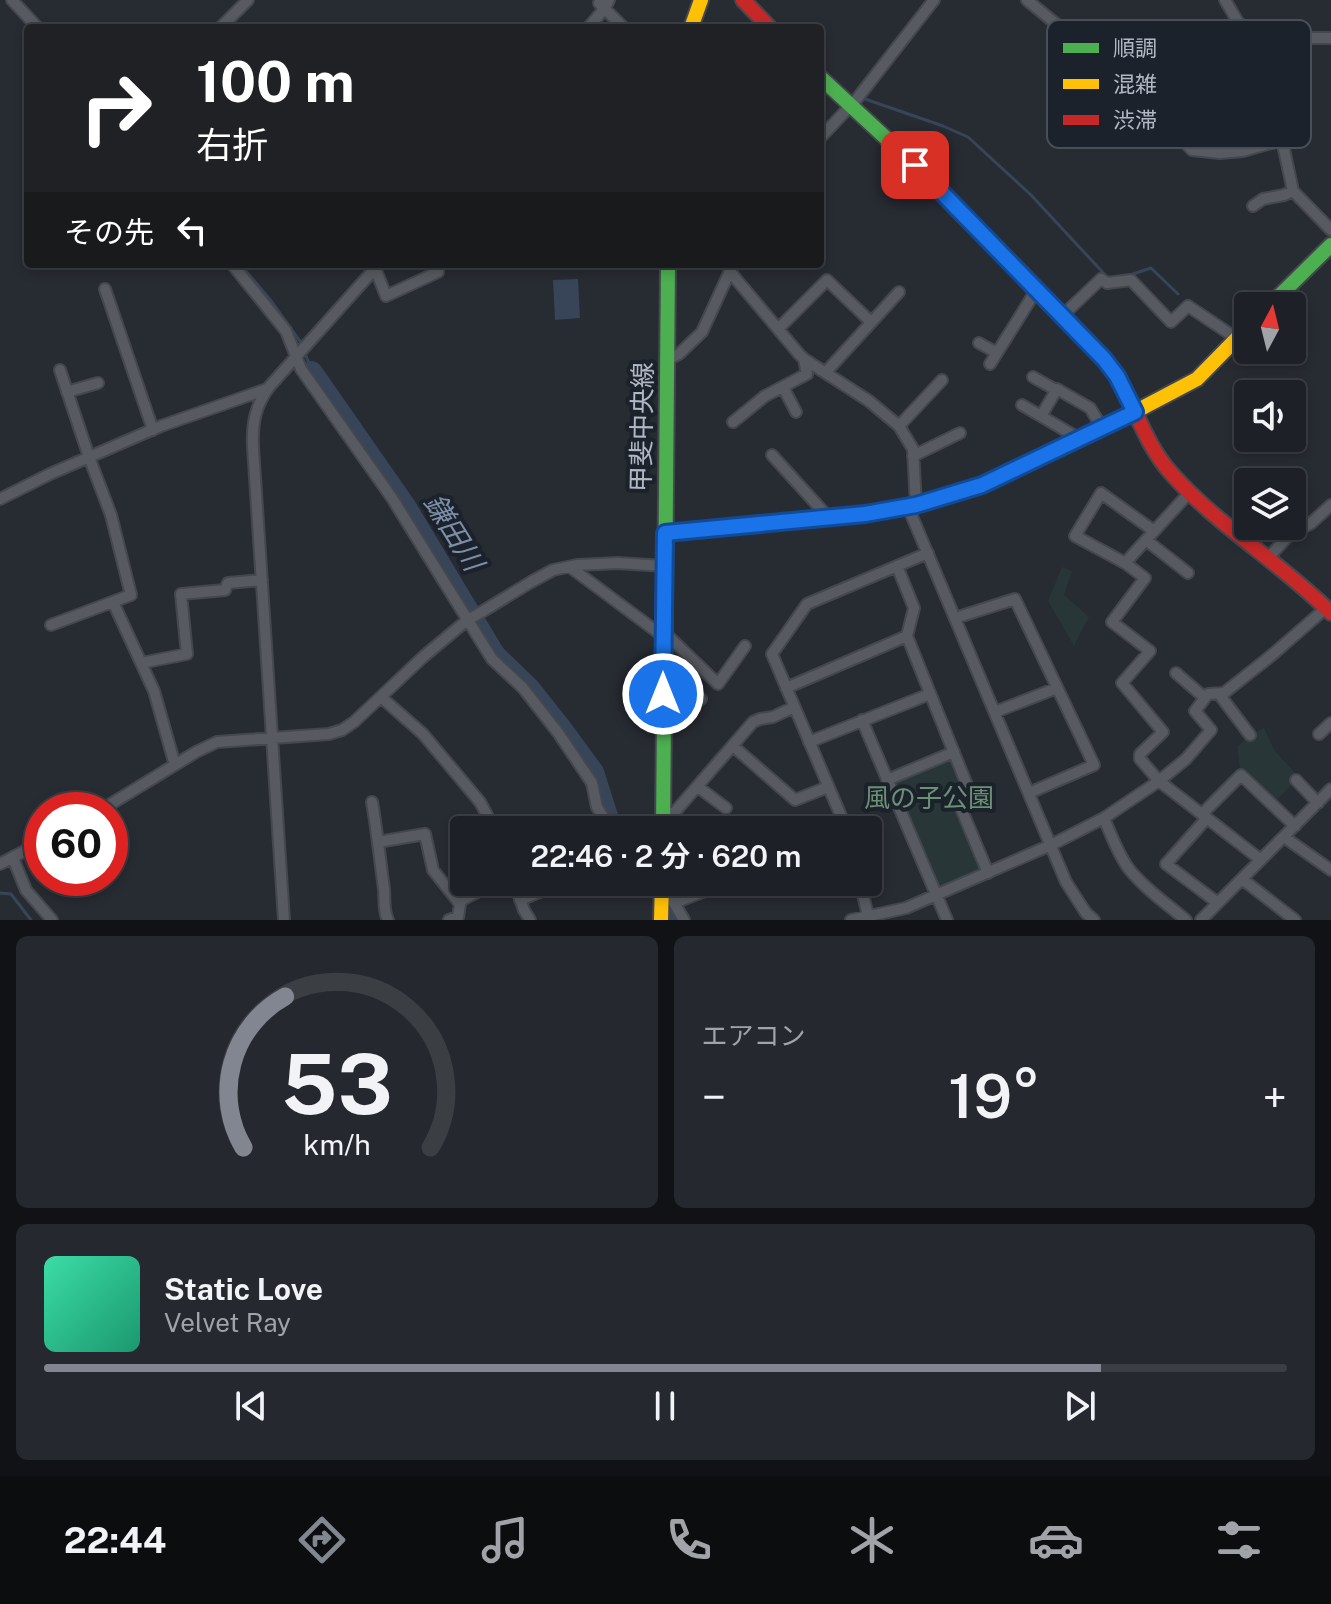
<!DOCTYPE html>
<html lang="ja">
<meta charset="utf-8">
<style>
:root{--surface:#1d2026;--page:#25282e;--text:#f1f3f6;--muted:#a0a3a7;--line:#3b3e43;--accent:#818690}
body{margin:0;font-family:"Public Sans","Noto Sans JP",sans-serif;background:var(--page);color:var(--text);height:100vh;display:flex;flex-direction:column;font-size:30px;white-space:nowrap}
*{box-sizing:border-box;margin:0}
p{font-size:26px;color:var(--muted)}
.icon{flex:none;width:44px;height:44px;fill:none;stroke:currentColor;stroke-width:2;stroke-linecap:round;stroke-linejoin:round}
.map{position:relative;height:920px;overflow:hidden}
.panel{display:flex;flex-direction:column;gap:16px;padding:16px;background:#101215;flex:1}
.panel>*{flex:none}
.top-card{position:absolute;left:24px;top:24px;width:800px;height:244px;border-radius:8px;box-shadow:0 4px 12px #0003,0 0 0 2px var(--line);background:#202124;color:#fff;overflow:hidden}
.needle{width:52px;rotate:7deg}
.buttons{position:absolute;left:1234px;top:292px;display:grid;gap:16px}
.buttons a{display:grid;place-items:center;width:72px;height:72px;border-radius:8px;background:var(--surface);box-shadow:0 4px 12px #0003,0 0 0 2px var(--line);font-size:40px}
.speed{position:absolute;left:24px;top:792px;display:flex;gap:16px;font-size:40px;font-weight:700;text-align:center}
.speed>*{display:grid;place-content:center;width:104px;height:104px;border-radius:50%;background:var(--surface);box-shadow:0 4px 12px #0003,0 0 0 2px var(--line);line-height:1}
.speed .limit{border:12px solid #d22;background:#fff;color:#111}
.pin{position:absolute;display:grid;place-items:center;width:68px;height:68px;color:#fff;margin:-34px;border-radius:16px;box-shadow:0 4px 12px #0006}
.me{position:absolute;width:88px;margin:-44px;rotate:0deg;stroke-linejoin:round;filter:drop-shadow(0 0 6px #0008)}
.turn{display:flex;align-items:center;gap:28px;height:168px;padding:0 40px;font-size:36px}
.turn .icon{width:104px;height:104px;stroke-width:2.5}
.turn b{display:block;font-size:56px;line-height:68px}
.then{display:flex;align-items:center;height:76px;padding:0 40px;background:#0003;gap:16px;font-size:30px}
.big{font-size:60px;font-weight:600;line-height:1.1}
.panel .card{flex:1;display:flex;flex-direction:column;justify-content:center;gap:12px;min-width:0;padding:0 28px;border-radius:12px;background:var(--page)}
.panel .dial{align-items:center;gap:0}
.dial svg{height:208px;overflow:visible;fill:none;stroke:var(--line);stroke-width:7;stroke-linecap:round;text-anchor:middle}
.dial text{fill:var(--text);stroke:none}
.song{display:flex;align-items:center;gap:24px}
.cover{width:96px;height:96px;border-radius:12px;background:linear-gradient(135deg,hsl(160 70% 55%),hsl(160 70% 35%))}
.played{height:8px;border-radius:4px;background:linear-gradient(90deg,var(--accent) 85%,var(--line) 85%)}
.keys{display:flex;justify-content:space-around;direction:ltr}
.heat{display:flex;justify-content:space-between;align-items:center;font-size:44px;direction:ltr}
.panel .tiles{flex:1;display:grid;gap:16px;grid-template-columns:1fr 1fr}
.card:last-child{grid-column:span 2}
.trip{position:absolute;left:450px;top:816px;width:432px;height:80px;border-radius:8px;background:var(--surface);box-shadow:0 4px 12px #0003,0 0 0 2px var(--line);font-weight:600;line-height:80px;text-align:center}
.dock{display:flex;height:128px;justify-content:space-around;align-items:center;background:#0c0d0f;color:var(--muted)}
.dock .icon{width:56px;height:56px}
.dock .active{color:var(--accent)}
.dock b{font-size:36px;color:var(--text)}
.map>svg:first-child{display:block}
.green{fill:#283638}
.water{fill:#384559}
.lines{fill:none;stroke-linecap:round;stroke-linejoin:round}
.stream{stroke:#384559;stroke-width:3}
.river{stroke:#384559;stroke-width:20}
.street-casing{stroke:#44474d;stroke-width:14}
.fast-casing{stroke:#44474d;stroke-width:18}
.slow-casing{stroke:#44474d;stroke-width:18}
.jam-casing{stroke:#44474d;stroke-width:18}
.street{stroke:#575a60;stroke-width:10}
.fast{stroke:#4caf50;stroke-width:14}
.slow{stroke:#ffc107;stroke-width:14}
.jam{stroke:#c62828;stroke-width:14}
.route-casing{stroke:#114b97;stroke-width:20}
.route{stroke:#1a73e8;stroke-width:14}
.labels{text-anchor:middle;stroke-width:8;stroke-linejoin:round;paint-order:stroke}
.street-label{font-size:26px;fill:#b1b7c3;stroke:#1c222b}
.park-label{font-size:26px;fill:#6b9175;stroke:#1c222b}
.water-label{font-size:28px;font-style:italic;fill:#7c8ea8;stroke:#1c222b}
.key{fill:#1c222b;stroke:#494f59;stroke-width:2}
.key-label{font-size:22px;fill:#b1b7c3}
</style>
<div class="map">
<svg width="1331" height="920" viewBox="0 0 1331 920">
<rect width="100%" height="100%" fill="#272b32"/>
<path class="green" d="M1062,567L1072,571L1064,595L1089,617L1074,646L1048,601Z
M1264,728L1274,750L1299,777L1274,803L1241,775L1237,747L1250,735Z
M950,754L966,792L957,800L986,872L937,893L891,784Z"/>
<path class="water" d="M578,279L580,318L555,320L553,280Z"/>
<g class="lines">
<path class="stream" d="M865,99L943,126L968,137L1031,195L1109,279
M240,264L272,302L300,341L312,371
M1130,275L1151,268L1178,294
M0,893L11,894L31,920"/>
<path class="river" d="M312,371L406,506L495,654L530,688L561,727L594,772L609,819L617,830
M668,905L677,920"/>
<defs>
<path id="street" d="M12,0L38,28
M1027,0L1129,84L1192,150L1220,153L1243,151L1282,140
M1225,0L1238,22L1268,48L1274,117L1282,140L1293,191L1331,230
M599,3L624,28
M220,28L248,0
M588,28L605,8L609,0
M1268,48L1296,38H1331
M820,138L856,100L934,0
M1253,206L1263,199L1284,195L1293,191
M232,264L286,331L301,369L392,498L492,659L523,688L559,734L592,783L597,807L611,830
M729,264L730,271L736,279L799,354L804,359L869,401L899,426L913,449L916,505L911,514L1066,882L1086,913L1094,920
M375,268L386,296L438,272L434,264
M105,289L153,430
M1062,316L1101,279L1107,283L1131,280L1171,322L1188,306L1236,338
M779,328L827,280L871,322
M979,343L997,353
M667,360L679,354L702,332L730,271
M990,364L1037,289
M826,372L899,292
M1033,377L1056,390
M783,387L796,412
M67,392L98,383
M1022,405L1080,439
M1041,416L1057,389L1090,408L1103,429
M733,422L765,396L807,374L804,359
M899,426L942,380
M772,455L829,518
M913,456L960,433
M0,499L50,474L161,426L267,389
M1154,531L1101,493L1075,536L1125,563L1145,578L1112,622L1150,651L1122,683L1163,732L1140,754V759L1159,781L1261,860
M1146,540L1188,573
M1268,558L1291,533L1310,524L1331,505
M1125,563L1189,493
M897,566L914,608L907,636L971,795L958,801L988,873
M570,567L664,637
M113,602L154,691L175,765
M955,618L1015,599L1094,765L1029,793
M51,625L131,595L111,515L89,457L60,370
M665,633L718,684L745,646
M141,663L187,654L181,594L225,590L228,583L262,580
M1176,673L1205,698
M786,688L907,636
M1224,693L1222,698L1250,735
M381,697L423,734L480,802L495,830
M995,712L1057,688
M862,720L947,920
M663,723L701,699
M1319,734L1331,723
M809,742L930,694
M733,746L795,800L828,787
M887,780L954,752
M1296,780L1318,803
M698,787L726,808
M372,802C377,831 380,860 384,889C385,899 383,911 388,920
M101,810L196,752L217,742L329,734L342,730L354,722L423,657L465,622L531,582L553,570L577,565L618,563L664,566
M663,814L674,813L753,722L760,719L773,717L794,707
M1202,814L1241,775L1295,826
M1104,818C1111,835 1118,854 1129,869C1145,889 1167,904 1186,920
M1207,818L1166,864L1218,903
M847,830L772,654L807,604L928,553
M1284,837L1331,870
M378,842L425,834L433,870L460,904L458,917L449,920
M13,858L26,890L52,920
M0,864L42,842
M1242,879L1295,920
M514,882L524,910L530,920
M860,882L869,920
M663,884L684,920
M520,900L564,882
M458,902L496,882
M674,903L728,882
M284,920L253,447C252,424 255,406 269,387L379,264
M851,920L906,908L1051,845L1104,818L1159,781L1186,759L1211,730L1195,711L1208,694L1224,693L1272,655L1326,608
M1201,920L1331,789"/>
<path id="fast" d="M820,77L915,165L1069,323
M1269,306L1331,245
M665,533L865,514L916,505L982,485L1125,417
M663,830L668,264"/>
<path id="slow" d="M691,28L701,0
M1125,417L1197,379L1248,327
M661,920L662,882"/>
<path id="jam" d="M743,0L770,28
M1069,323C1084,338 1101,354 1114,372C1135,404 1144,443 1171,473C1218,526 1281,563 1331,613"/>
</defs>
<use href="#street" class="street-casing"/>
<use href="#fast" class="fast-casing"/>
<use href="#slow" class="slow-casing"/>
<use href="#jam" class="jam-casing"/>
<use href="#street" class="street"/>
<use href="#fast" class="fast"/>
<use href="#slow" class="slow"/>
<use href="#jam" class="jam"/>
</g>
<g class="lines">
<defs>
<path id="route" d="M663,694L665,533L865,514L916,505L982,485L1135,412L1117,376L1104,359L915,165"/>
</defs>
<use href="#route" class="route-casing"/>
<use href="#route" class="route"/>
</g>
<g class="labels">
<g class="street-label">
<text transform="translate(642 427) rotate(-89)" y="9">甲斐中央線</text>
</g>
<g class="park-label">
<text x="929" y="807">風の子公園</text>
</g>
<g class="water-label">
<text transform="translate(454 532) rotate(58)" y="10">鎌田川</text>
</g>
</g>
<rect x="1047" y="20" width="264" height="128" rx="12" class="key"/>
<rect x="1063" y="43" width="36" height="10" fill="#4caf50"/>
<rect x="1063" y="79" width="36" height="10" fill="#ffc107"/>
<rect x="1063" y="115" width="36" height="10" fill="#c62828"/>
<g class="key-label">
<text x="1113" y="56">順調</text>
<text x="1113" y="92">混雑</text>
<text x="1113" y="128">渋滞</text>
</g>
</svg>
<div class="buttons">
<a><svg class="needle" viewBox="-14 -14 28 28"><path d="M0-13l5 13h-10z" fill="#e53935"/><path d="M0 13l5-13h-10z" fill="#a0a3a7"/></svg></a>
<a><svg class="icon" aria-label="sound" viewBox="0 0 24 24"><path d="M4 9h4l5-4v14l-5-4H4zM17 9q2 3 0 6"/></svg></a>
<a><svg class="icon" aria-label="layers" viewBox="0 0 24 24"><path d="M12 4l9 5-9 5-9-5zM3 14l9 5 9-5"/></svg></a>
</div>
<div class="speed"><div class="limit">60</div></div>
<div class="pin" style="left:915px;top:165px;background:#d93025"><svg class="icon" aria-label="arrive" viewBox="0 0 24 24"><path d="M6 21V4h12l-3 4 3 4H6"/></svg></div>
<svg class="me" style="left:663px;top:694px" viewBox="-20 -20 40 40"><circle r="17" fill="#1a73e8" stroke="#fff" stroke-width="3"/><path d="M0-11L8 9 0 5-8 9z" fill="#fff"/></svg>
<div class="trip">22:46 · 2 分 · 620 m</div>
<div class="top-card">
<div class="turn"><svg class="icon" aria-label="right" viewBox="0 0 24 24"><path d="M7 20v-9h11M14 6l5 5-5 5"/></svg><div><b>100 m</b>右折</div></div>
<div class="then">その先<svg class="icon" aria-label="left" viewBox="0 0 24 24"><path d="M17 20v-9H6M10 6l-5 5 5 5"/></svg></div>
</div>
</div>
<section class="panel">
<div class="tiles">
<div class="card dial"><svg viewBox="0 0 100 80">
<path d="M14 69A42 42 0 1 1 86 69"/>
<path d="M14 69A42 42 0 0 1 30 11" stroke="#818690"/>
<text x="50" y="56" font-size="32" font-weight="700">53</text>
<text x="50" y="72" font-size="11">km/h</text>
</svg></div>
<div class="card"><p>エアコン</p>
<div class="heat"><a>−</a><b class="big">19°</b><a>+</a></div>
</div>
<div class="card">
<div class="song"><i class="cover"></i><div><b>Static Love</b><p>Velvet Ray</p></div></div>
<div class="played"></div>
<div class="keys"><svg class="icon" aria-label="previous" viewBox="0 0 24 24"><path d="M18 5L8 12l10 7zM5 5v14"/></svg><svg class="icon" aria-label="pause" viewBox="0 0 24 24"><path d="M8 5v14M16 5v14"/></svg><svg class="icon" aria-label="next" viewBox="0 0 24 24"><path d="M6 5l10 7-10 7zM19 5v14"/></svg></div>
</div>
</div>
</section>
<nav class="dock">
<b>22:44</b>
<svg class="icon active" aria-label="directions" viewBox="0 0 24 24"><path d="M12 3l9 9-9 9-9-9zM9 14v-3h6M13 9l2 2-2 2"/></svg>
<svg class="icon" aria-label="music" viewBox="0 0 24 24"><path d="M9 18V5l10-2v13"/><circle cx="6" cy="18" r="3"/><circle cx="16" cy="16" r="3"/></svg>
<svg class="icon" aria-label="phone" viewBox="0 0 24 24"><path d="M5 4h4l2 5-3 2q2 4 5 5l2-3 5 2v4C11 20 4 13 5 4z"/></svg>
<svg class="icon" aria-label="climate" viewBox="0 0 24 24"><path d="M12 3v18M4 7l16 10M4 17L20 7"/></svg>
<svg class="icon" aria-label="car" viewBox="0 0 24 24"><path d="M5 17H2v-5l4-1 3-4h7l3 4 3 1v5h-3M9 17h6M6 11h13"/><circle cx="7" cy="17" r="2"/><circle cx="17" cy="17" r="2"/></svg>
<svg class="icon" aria-label="filters" viewBox="0 0 24 24"><path d="M4 7h16M4 17h16"/><circle cx="9" cy="7" r="2"/><circle cx="15" cy="17" r="2"/></svg>
</nav>
